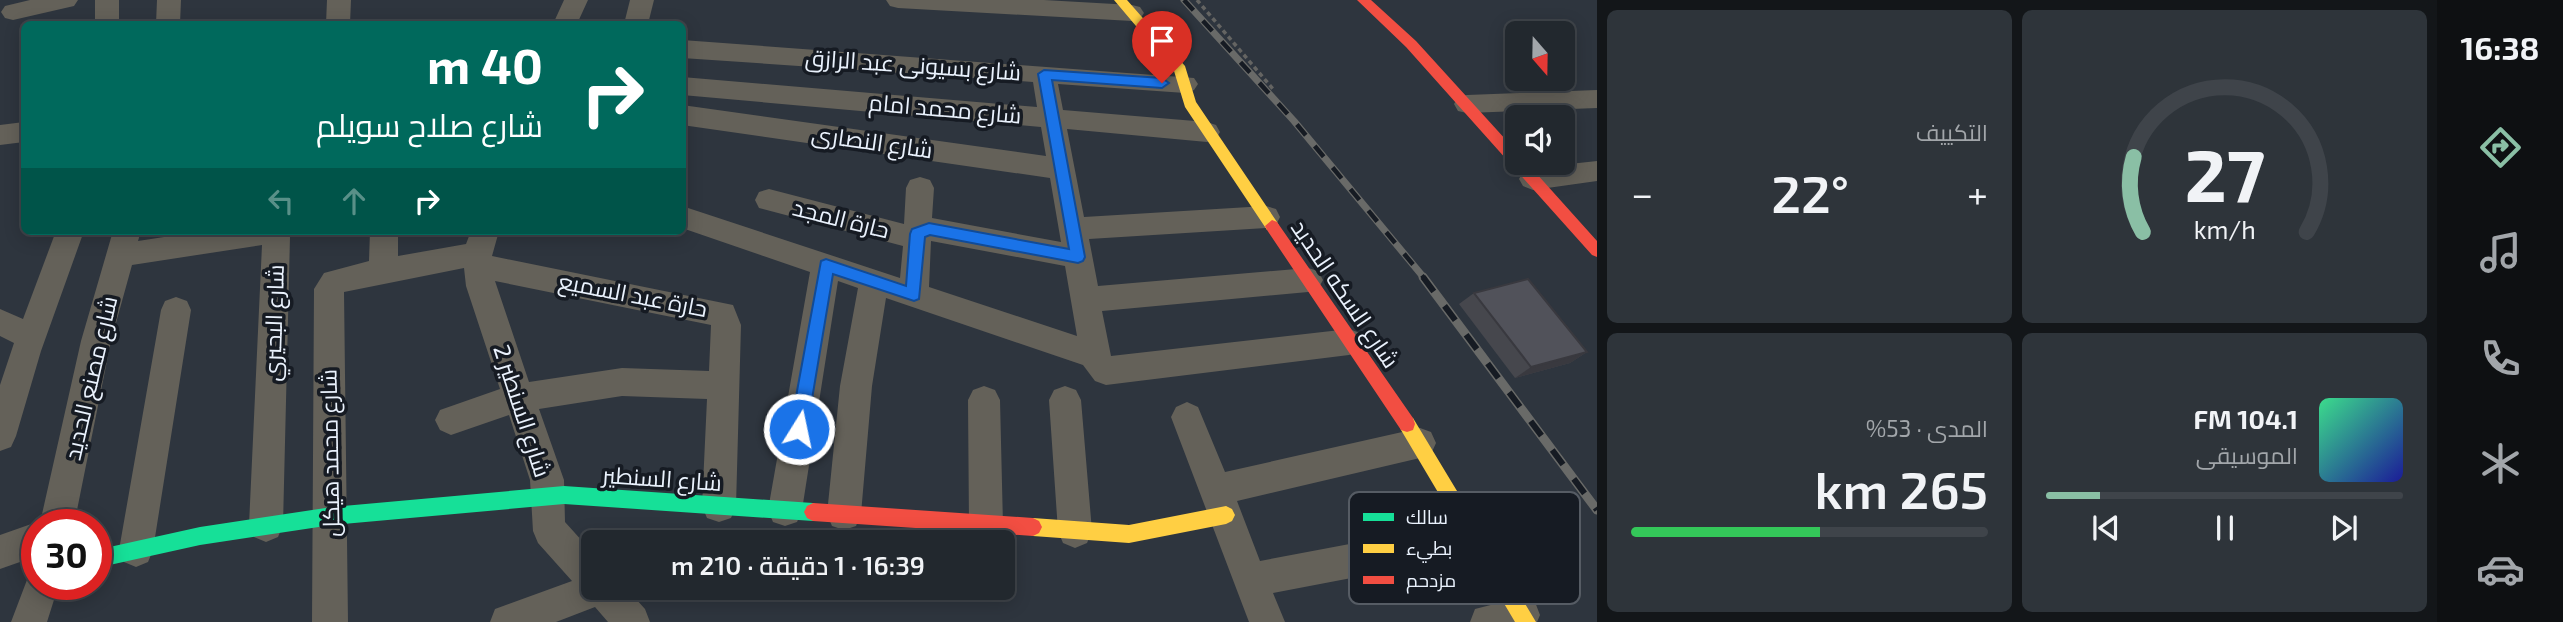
<!DOCTYPE html>
<html lang="ar">
<meta charset="utf-8">
<style>
:root{--surface:#22282e;--page:#2e343a;--text:#f1f3f6;--muted:#a2a6aa;--line:#3f444a;--accent:#8abfa5}
body{margin:0;font-family:"Exo 2",Cairo,sans-serif;background:var(--page);color:var(--text);direction:rtl;height:100vh;display:flex;flex-direction:column;font-size:26px;white-space:nowrap}
*{box-sizing:border-box;margin:0}
p{font-size:23px;color:var(--muted)}
.icon{flex:none;width:38px;height:38px;fill:none;stroke:currentColor;stroke-width:2;stroke-linecap:round;stroke-linejoin:round}
.map{position:relative;flex:1;overflow:hidden;direction:ltr}
.side{display:flex;flex-direction:column;gap:10px;padding:10px;background:#131619;width:840px}
.side>*{flex:none}
.banner{position:absolute;left:21px;top:21px;width:665px;height:214px;border-radius:10px;box-shadow:0 4px 18px #0003,0 0 0 2px var(--line);direction:rtl;background:#00695c;color:#fff;overflow:hidden}
.needle{width:46px;rotate:160deg}
.tools{position:absolute;left:1505px;top:21px;display:grid;gap:14px}
.tools a{display:grid;place-items:center;width:70px;height:70px;border-radius:10px;background:var(--surface);box-shadow:0 4px 18px #0003,0 0 0 2px var(--line);font-size:35px}
.speed{position:absolute;left:21px;top:509px;display:flex;gap:14px;font-size:35px;font-weight:700;text-align:center}
.speed>*{display:grid;place-content:center;width:91px;height:91px;border-radius:50%;background:var(--surface);box-shadow:0 4px 18px #0003,0 0 0 2px var(--line);line-height:1}
.speed .limit{border:10px solid #d22;background:#fff;color:#111}
.pin{position:absolute;display:grid;place-items:center;width:60px;height:60px;color:#fff;margin:-72px -30px;border-radius:50% 50% 50% 0;rotate:-45deg;box-shadow:0 0 7px #0007}
.pin .icon{rotate:45deg}
.me{position:absolute;width:77px;margin:-38px;rotate:10deg;stroke-linejoin:round;filter:drop-shadow(0 0 5px #0008)}
.turn{display:flex;align-items:center;gap:24px;height:147px;padding:0 28px;font-size:32px}
.turn .icon{width:91px;height:91px;stroke-width:2.5}
.turn b{display:block;font-size:49px;line-height:60px}
.lanes{display:flex;align-items:center;height:66px;padding:0 28px;background:#0003;justify-content:center;gap:35px;direction:ltr}
.lanes .off{opacity:.35}
.big{font-size:52px;font-weight:600;line-height:1.1}
.side .card{flex:1;display:flex;flex-direction:column;justify-content:center;gap:10px;min-width:0;padding:0 24px;border-radius:10px;background:var(--page)}
.side .dial{align-items:center;gap:0}
.dial svg{height:182px;overflow:visible;fill:none;stroke:var(--line);stroke-width:7;stroke-linecap:round;text-anchor:middle}
.dial text{fill:var(--text);stroke:none}
.song{display:flex;align-items:center;gap:21px}
.cover{width:84px;height:84px;border-radius:10px;background:linear-gradient(135deg,hsl(150 70% 55%),hsl(240 70% 35%))}
.played{height:7px;border-radius:4px;background:linear-gradient(90deg,var(--accent) 15%,var(--line) 15%)}
.keys{display:flex;justify-content:space-around;direction:ltr}
.heat{display:flex;justify-content:space-between;align-items:center;font-size:38px;direction:ltr}
.charge{height:10px;border-radius:5px;background:linear-gradient(90deg,#34c759 53%,var(--line) 0)}
.side .tiles{flex:1;display:grid;gap:10px;grid-template-columns:repeat(2,1fr)}
.trip{position:absolute;left:581px;top:530px;width:434px;height:70px;border-radius:10px;background:var(--surface);box-shadow:0 4px 18px #0003,0 0 0 2px var(--line);font-weight:600;line-height:70px;text-align:center;direction:rtl}
main{display:flex;flex:1;min-height:0}
.tab-bar{display:flex;flex-direction:column;width:126px;justify-content:space-around;align-items:center;background:#0e1012;color:var(--muted)}
.tab-bar .icon{width:49px;height:49px}
.tab-bar .current{color:var(--accent)}
.tab-bar b{font-size:32px;color:var(--text)}
.map>svg:first-child{display:block}
.lines{fill:none;stroke-linecap:round;stroke-linejoin:round}
.path{stroke:#646462;stroke-width:3.5;stroke-dasharray:4.5 3.5;stroke-linecap:butt}
.street{fill:#646159;fill-rule:evenodd}
.fast{fill:#16e098;fill-rule:evenodd}
.slow{fill:#ffcf43;fill-rule:evenodd}
.jam{fill:#f24e42;fill-rule:evenodd}
.rail-far1-casing{stroke:#696a68;stroke-width:7}
.rail-casing{stroke:#696a68;stroke-width:9}
.rail-far1{stroke:#161b23;stroke-width:4.5;stroke-dasharray:14;stroke-linecap:butt}
.rail{stroke:#161b23;stroke-width:6;stroke-dasharray:18;stroke-linecap:butt}
.wall{fill:#46474d}
.shaded-wall{fill:#39393f}
.building{fill:#51525a;stroke:#39393f;stroke-width:2}
.route{fill:#1a73e8;stroke:#114b97;stroke-width:2}
.labels{text-anchor:middle;stroke-width:7;stroke-linejoin:round;paint-order:stroke}
.street-label{font-size:23px;fill:#eaf2fd;stroke:#161b23}
.key{fill:#161b23;stroke:#565c64;stroke-width:2}
.key-label{font-size:19px;fill:#eaf2fd}
</style>
<main>
<nav class="tab-bar">
<b>16:38</b>
<svg class="icon current" aria-label="directions" viewBox="0 0 24 24"><path d="M12 3l9 9-9 9-9-9zM9 14v-3h6M13 9l2 2-2 2"/></svg>
<svg class="icon" aria-label="music" viewBox="0 0 24 24"><path d="M9 18V5l10-2v13"/><circle cx="6" cy="18" r="3"/><circle cx="16" cy="16" r="3"/></svg>
<svg class="icon" aria-label="phone" viewBox="0 0 24 24"><path d="M5 4h4l2 5-3 2q2 4 5 5l2-3 5 2v4C11 20 4 13 5 4z"/></svg>
<svg class="icon" aria-label="climate" viewBox="0 0 24 24"><path d="M12 3v18M4 7l16 10M4 17L20 7"/></svg>
<svg class="icon" aria-label="car" viewBox="0 0 24 24"><path d="M5 17H2v-5l4-1 3-4h7l3 4 3 1v5h-3M9 17h6M6 11h13"/><circle cx="7" cy="17" r="2"/><circle cx="17" cy="17" r="2"/></svg>
</nav>
<section class="side">
<div class="tiles">
<div class="card dial"><svg viewBox="0 0 100 80">
<path d="M14 69A42 42 0 1 1 86 69"/>
<path d="M14 69A42 42 0 0 1 10 36" stroke="#8abfa5"/>
<text x="50" y="56" font-size="32" font-weight="700">27</text>
<text x="50" y="72" font-size="11">km/h</text>
</svg></div>
<div class="card"><p>التكييف</p>
<div class="heat"><a>−</a><b class="big">22°</b><a>+</a></div>
</div>
<div class="card">
<div class="song"><i class="cover"></i><div><b>104.1 FM</b><p>الموسيقى</p></div></div>
<div class="played"></div>
<div class="keys"><svg class="icon" aria-label="previous" viewBox="0 0 24 24"><path d="M18 5L8 12l10 7zM5 5v14"/></svg><svg class="icon" aria-label="pause" viewBox="0 0 24 24"><path d="M8 5v14M16 5v14"/></svg><svg class="icon" aria-label="next" viewBox="0 0 24 24"><path d="M6 5l10 7-10 7zM19 5v14"/></svg></div>
</div>
<div class="card"><p>المدى · 53%</p><b class="big">265 km</b><div class="charge"></div></div>
</div>
</section>
<div class="map">
<svg width="1597" height="622" viewBox="0 0 1597 622">
<rect width="100%" height="100%" fill="#2e353e"/>
<g class="lines">
<path class="path" d="M1197,0L1273,89"/>
<path class="street" d="M30,0H78L74,6L13,20L5,18L1,12L5,6Z
M95,0H119V24H95Z
M157,0H181L180,24H156Z
M327,0H351L350,24H326Z
M564,0H588L577,24H553Z
M630,0H654L648,24H624Z
M886,0H1044L1132,5L1140,7L1144,13L1140,19L1132,21L898,8L890,6Z
M682,40L1194,78L1198,84L1194,90L1185,93L1058,84L1063,110L1207,122L1216,125L1220,132L1216,139L1207,142L1067,129L1084,217L1266,206L1276,209L1280,217L1276,225L1266,228L1089,239L1098,286L1308,268L1318,271L1323,280L1318,289L1308,292L1102,311L1111,356L1349,329L1360,333L1364,342L1360,351L1349,355L1106,385L1095,381L1083,365L886,298L872,386L861,514L856,526L844,530L832,526L827,514L840,386L858,288L838,281L802,510L797,522L785,526L773,522L768,510L810,272L682,228V206L900,278L903,246L759,208L755,200L759,192L769,189L904,224L906,188L910,180L920,177L930,180L934,188L932,218L1061,242L1050,178L682,125V105L1046,156L1041,127L682,95V77L1037,107L1033,82L682,58ZM931,241L1065,266L1077,336L929,287Z
M1597,90V108L1467,113L1458,111L1454,104L1458,97L1467,95Z
M24,122V142L0,145V125Z
M1597,161V181L1533,190L1523,186L1519,179L1523,172L1533,168Z
M56,231H84L41,351L16,436L11,447L0,451V385L14,343L0,336V309L23,319Z
M113,231H141L138,241L203,231H287L290,237L283,525L278,537L266,542L254,537L249,525L262,245L132,265L111,341L74,525H37V556L0,569V535L37,522L40,523L81,341Z
M370,231H398V256L466,244L471,231H499L492,256L733,305L741,325L736,506L731,518L719,522L707,518L702,506L707,399L622,396L539,409L564,480L565,522L593,553V588H626L645,609L650,622H608L595,607L556,622H490L495,609L572,581L538,543L533,531L530,480L509,415L451,435L440,430L435,420L440,410L500,389L466,286L464,268L344,292L348,622H312L314,289L324,273L369,261ZM495,281L711,325L709,371L622,368L529,382Z
M176,297L187,301L191,310L153,550L148,562L136,567L124,562L119,550L161,310L165,301Z
M984,386L995,390L1000,400L1003,525L998,537L986,542L974,537L969,525L968,400L973,390Z
M1065,386L1076,390L1081,400L1092,531L1087,543L1075,548L1063,543L1058,531L1049,400L1054,390Z
M1187,402L1198,407L1225,472L1420,428L1431,432L1436,443L1431,454L1420,458L1237,501L1260,561L1477,520L1489,525L1494,537L1489,549L1477,554L1273,593L1285,622H1249L1171,417L1176,407Z
M37,569V584H59L47,622H11L30,572Z
M1522,597L1535,602L1540,615L1537,622H1470L1475,609Z"/>
<path class="fast" d="M564,486L813,503L819,506L822,512L819,518L813,521L564,504L332,525L200,545L96,568V550L200,527L332,507Z"/>
<path class="slow" d="M1114,0H1127L1185,66L1196,102L1277,222L1279,226L1277,230H1267L1185,107L1174,71Z
M1407,416L1413,418L1536,622H1515L1401,430L1399,424L1401,418Z
M1226,506L1232,509L1235,515L1232,521L1226,524L1129,543L1033,536L1027,533L1024,527L1027,521L1033,518L1129,525Z"/>
<path class="jam" d="M1357,0H1371L1416,41L1517,152V163H1527L1597,241V257L1592,255L1406,47Z
M1272,220L1277,222L1413,418L1415,424L1413,430L1407,432L1401,430L1267,230L1265,226Z
M813,503L1033,518L1039,521L1042,527L1039,533L1033,536L813,521L807,518L804,512L807,506Z"/>
<defs>
<path id="rail-far1" d="M1184,0L1294,121L1425,279"/>
<path id="rail" d="M1423,277L1597,510"/>
</defs>
<use href="#rail-far1" class="rail-far1-casing"/>
<use href="#rail" class="rail-casing"/>
<use href="#rail-far1" class="rail-far1"/>
<use href="#rail" class="rail"/>
</g>
<path class="wall" d="M1474,293L1587,352L1570,363L1515,378L1459,304Z"/>
<path class="shaded-wall" d="M1587,352L1570,363L1515,378L1531,367Z"/>
<path class="building" d="M1528,279L1587,352L1531,367L1474,293Z"/>
<path class="route" d="M1044,70L1162,78L1169,83L1162,88L1052,80L1085,257L1083,261L1078,263L930,235L925,237L919,299L914,301L833,274L807,429L805,434L799,437L793,434L790,429L821,261L826,259L906,286L910,234L912,229L929,223L1069,249L1038,74Z"/>
<g class="labels">
<g class="street-label">
<text transform="translate(913 65) rotate(4)" y="8">شارع بسيونى عبد الرازق</text>
<text transform="translate(945 109) rotate(5)" y="8">شارع محمد امام</text>
<text transform="translate(872 142) rotate(8)" y="8">شارع النصارى</text>
<text transform="translate(841 219) rotate(14)" y="8">حارة المجد</text>
<text transform="translate(1345 294) rotate(56)" y="8">شارع السكه الحديد</text>
<text transform="translate(633 295) rotate(11)" y="8">حارة عبد السميع</text>
<text transform="translate(274 323) rotate(-88)" y="8">شارع البحيري</text>
<text transform="translate(91 378) rotate(-77)" y="8">شارع مصنع الحديد</text>
<text transform="translate(522 411) rotate(72)" y="8">شارع السنطير 2</text>
<text transform="translate(330 453) rotate(-91)" y="8">شارع محمد هيكل</text>
<text transform="translate(662 479) rotate(4)" y="8">شارع السنطير</text>
</g>
</g>
<rect x="1349" y="492" width="231" height="112" rx="10" class="key"/>
<rect x="1363" y="513" width="31" height="8" fill="#16e098"/>
<rect x="1363" y="544" width="31" height="9" fill="#ffcf43"/>
<rect x="1363" y="576" width="31" height="8" fill="#f24e42"/>
<g class="key-label">
<text x="1406" y="524">سالك</text>
<text x="1406" y="555">بطيء</text>
<text x="1406" y="587">مزدحم</text>
</g>
</svg>
<div class="tools">
<a><svg class="needle" viewBox="-14 -14 28 28"><path d="M0-13l5 13h-10z" fill="#e53935"/><path d="M0 13l5-13h-10z" fill="#a2a6aa"/></svg></a>
<a><svg class="icon" aria-label="sound" viewBox="0 0 24 24"><path d="M4 9h4l5-4v14l-5-4H4zM17 9q2 3 0 6"/></svg></a>
</div>
<div class="speed"><div class="limit">30</div></div>
<div class="pin" style="left:1162px;top:83px;background:#d93025"><svg class="icon" aria-label="arrive" viewBox="0 0 24 24"><path d="M6 21V4h12l-3 4 3 4H6"/></svg></div>
<svg class="me" style="left:799px;top:429px" viewBox="-20 -20 40 40"><circle r="17" fill="#1a73e8" stroke="#fff" stroke-width="3"/><path d="M0-11L8 9 0 5-8 9z" fill="#fff"/></svg>
<div class="trip">16:39 · 1 دقيقة · 210 m</div>
<div class="banner">
<div class="turn"><svg class="icon" aria-label="right" viewBox="0 0 24 24"><path d="M7 20v-9h11M14 6l5 5-5 5"/></svg><div><b>40 m</b>شارع صلاح سويلم</div></div>
<div class="lanes"><svg class="icon off" aria-label="left" viewBox="0 0 24 24"><path d="M17 20v-9H6M10 6l-5 5 5 5"/></svg><svg class="icon off" aria-label="ahead" viewBox="0 0 24 24"><path d="M12 20V5M6 11l6-6 6 6"/></svg><svg class="icon" aria-label="right" viewBox="0 0 24 24"><path d="M7 20v-9h11M14 6l5 5-5 5"/></svg></div>
</div>
</div>
</main>
